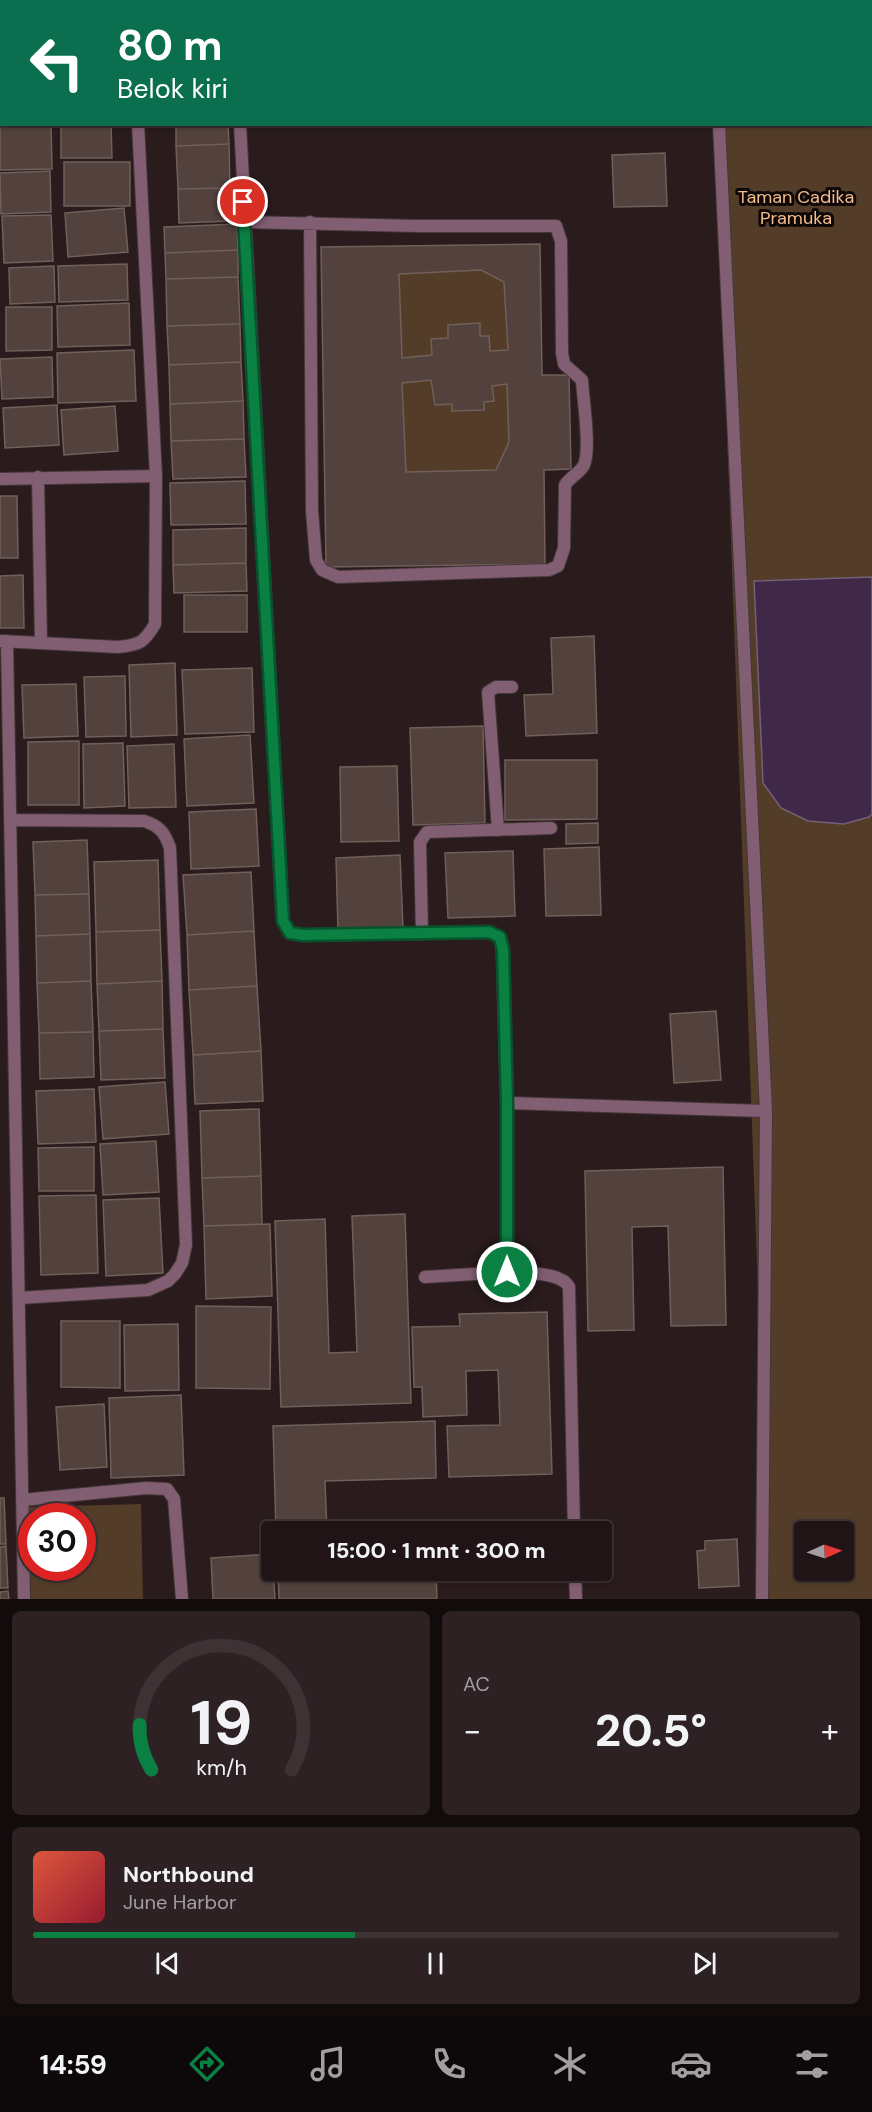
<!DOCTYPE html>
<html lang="id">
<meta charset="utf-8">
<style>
:root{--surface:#201416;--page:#2d2123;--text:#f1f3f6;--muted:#a29ea1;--line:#3d3335;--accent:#0b8043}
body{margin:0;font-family:"DM Sans",sans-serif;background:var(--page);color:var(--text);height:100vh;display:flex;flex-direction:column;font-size:22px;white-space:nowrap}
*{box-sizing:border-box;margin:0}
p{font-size:20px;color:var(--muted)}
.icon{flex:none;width:33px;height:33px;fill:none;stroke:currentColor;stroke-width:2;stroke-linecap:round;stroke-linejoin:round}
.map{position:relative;height:1599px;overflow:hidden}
.side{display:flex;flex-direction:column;gap:12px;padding:12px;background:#120b0c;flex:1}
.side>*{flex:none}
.hud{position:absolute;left:0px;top:0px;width:873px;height:126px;box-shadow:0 2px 4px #0004,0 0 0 2px var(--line);background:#0b6e4f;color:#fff;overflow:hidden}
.needle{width:39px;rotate:87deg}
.fabs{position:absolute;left:794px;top:1521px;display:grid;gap:12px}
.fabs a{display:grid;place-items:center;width:60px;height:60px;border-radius:6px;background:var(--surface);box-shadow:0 2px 4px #0004,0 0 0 2px var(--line);font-size:30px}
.speed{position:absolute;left:18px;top:1503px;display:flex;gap:12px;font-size:30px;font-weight:700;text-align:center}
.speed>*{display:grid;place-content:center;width:78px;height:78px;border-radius:50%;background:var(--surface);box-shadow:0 2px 4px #0004,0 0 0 2px var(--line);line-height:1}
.speed .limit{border:9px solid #d22;background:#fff;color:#111}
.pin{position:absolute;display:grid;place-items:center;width:51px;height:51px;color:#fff;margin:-26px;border:3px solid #fff;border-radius:50%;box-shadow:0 2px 6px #0007}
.me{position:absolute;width:66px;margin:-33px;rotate:0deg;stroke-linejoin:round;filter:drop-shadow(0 0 4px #0008)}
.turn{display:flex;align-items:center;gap:21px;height:126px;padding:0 18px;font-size:27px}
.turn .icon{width:78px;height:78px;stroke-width:2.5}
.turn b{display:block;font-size:42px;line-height:51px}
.big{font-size:45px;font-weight:800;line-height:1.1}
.side .tile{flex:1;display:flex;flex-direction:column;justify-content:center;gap:9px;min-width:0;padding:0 21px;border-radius:9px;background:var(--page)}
.side .dial{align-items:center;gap:0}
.dial svg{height:156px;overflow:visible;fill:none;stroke:var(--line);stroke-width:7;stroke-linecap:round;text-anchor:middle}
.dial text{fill:var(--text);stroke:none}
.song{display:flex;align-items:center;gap:18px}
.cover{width:72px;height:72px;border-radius:9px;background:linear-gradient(135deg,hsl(10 70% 55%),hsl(350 70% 35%))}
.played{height:6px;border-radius:3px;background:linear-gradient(90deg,var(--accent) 40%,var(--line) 40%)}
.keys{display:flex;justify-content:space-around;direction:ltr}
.heat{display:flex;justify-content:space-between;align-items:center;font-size:33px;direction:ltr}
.side .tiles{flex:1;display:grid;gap:12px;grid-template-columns:1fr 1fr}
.tile:last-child{grid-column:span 2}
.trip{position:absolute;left:261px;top:1521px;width:351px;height:60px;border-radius:6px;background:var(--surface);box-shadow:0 2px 4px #0004,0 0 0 2px var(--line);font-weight:800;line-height:60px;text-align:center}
.tab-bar{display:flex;height:96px;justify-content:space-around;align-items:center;background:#0d0809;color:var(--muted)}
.tab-bar .icon{width:42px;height:42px}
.tab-bar .active{color:var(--accent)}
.tab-bar b{font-size:27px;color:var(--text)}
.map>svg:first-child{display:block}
.green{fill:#533d28;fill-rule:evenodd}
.water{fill:#402948;stroke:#746177;stroke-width:1.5}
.building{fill:#52413c;stroke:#715f5a;stroke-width:1.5;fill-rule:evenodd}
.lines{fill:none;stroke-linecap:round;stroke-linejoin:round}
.service-casing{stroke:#463739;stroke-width:14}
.minor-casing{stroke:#463739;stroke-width:14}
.service{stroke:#825e73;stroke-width:12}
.minor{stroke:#825e73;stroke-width:12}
.route-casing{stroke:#07532c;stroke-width:15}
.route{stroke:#0b8043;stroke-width:10}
.labels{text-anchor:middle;stroke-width:6;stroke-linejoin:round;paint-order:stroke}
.park-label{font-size:18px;fill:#f5bd8a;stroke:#0e0708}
</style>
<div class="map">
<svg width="872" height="1599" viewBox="0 0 872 1599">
<rect width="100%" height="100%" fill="#2a1b1d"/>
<path class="green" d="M712,0H872V1599H769L716,125L872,124V2H712ZM804,1532H843V1570H804Z
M481,270L504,282L508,350L490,351L489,336H480V324L448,325V338L431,339L432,355L402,358L399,274Z
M431,380L435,405L452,404L453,411L484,410V402L493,401L492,386L507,384L509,442L496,470L406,472L402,383Z
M141,1504L143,1599H31L28,1507ZM82,1516V1568H32V1516Z"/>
<path class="water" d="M872,577V814L869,817L844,824L808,821L781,808L763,783L754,581Z"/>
<path class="building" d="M156,0H224V2H156Z
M582,0H658V2H582Z
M0,46H2V109H0Z
M0,115H2V124H51L52,169L0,170Z
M61,124H111L112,158H61Z
M176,124H228L229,144L176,146Z
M229,144L230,188L178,189L176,146Z
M665,153L667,206L614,207L612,155Z
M64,162H130V206H64Z
M50,171L51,212L1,214L0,173Z
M230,188L231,221L179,223L178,189Z
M124,208L128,252L68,257L65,213Z
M51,215L53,261L4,263L2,216Z
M237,224L238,250L165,253L164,227Z
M540,244L542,375H569L571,469L544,470L545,564L326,567L321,247ZM481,270L504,282L508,350L490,351L489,336H480V323L448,325V338L431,339L432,355L402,358L399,274ZM431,380L435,405L452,404V411L484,410V402L494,401L492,386L507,384L509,442L496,470L406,472L402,383Z
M238,250V277L166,279L165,253Z
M127,264L128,300L59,302L58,266Z
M54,266L55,302L10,304L9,268Z
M238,277L240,324L167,326L166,279Z
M129,303L130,345L58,347L57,306Z
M6,307H52V350L6,351Z
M240,324L241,362L169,365L167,326Z
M134,350L136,401L58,403L57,353Z
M52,357L53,397L2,399L0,359Z
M241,362L243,401L170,404L169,365Z
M243,401L244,439L171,441L170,404Z
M57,405L59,445L5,448L3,408Z
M115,406L118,451L64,455L61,410Z
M244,439L246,477L173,479L171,441Z
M245,481L246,524L171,525L170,483Z
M0,496H17L18,558H0Z
M246,528V563L173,565V530Z
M246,563L247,591L174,593L173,565Z
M23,575L24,628H0V576Z
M184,595H247V632H184Z
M594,636L597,733L526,736L524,695L553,694L551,638Z
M175,663L177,735L131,737L129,665Z
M252,668L254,732L185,734L182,670Z
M125,676L126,736L86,737L84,677Z
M76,684L78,736L24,738L22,685Z
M483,726L485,823L413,825L410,728Z
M250,735L254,803L187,806L184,739Z
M79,741V805H28V742Z
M123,743L125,806L84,808L83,744Z
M174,744L176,807L129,808L127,746Z
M505,760H597V819L505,820Z
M397,766L399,841L341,842L340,767Z
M256,809L259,866L191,869L189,812Z
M598,823V843L566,844V824Z
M87,840L89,894L35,895L33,842Z
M599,847L601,915L546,916L544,849Z
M513,851L515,916L448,918L445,853Z
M400,855L403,928L338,931L336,858Z
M158,860L160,930L96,932L94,862Z
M251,872L254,931L187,935L183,875Z
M89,894L90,934L36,936L35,895Z
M160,930L162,981L97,984L96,932Z
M254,931L257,986L189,990L187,935Z
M90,934L91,981L37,983L36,936Z
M91,981L93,1032L39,1033L37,983Z
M162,981L163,1029L99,1031L97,984Z
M257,986L261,1051L193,1055L189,990Z
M716,1011L721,1080L674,1083L670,1014Z
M163,1029L165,1078L101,1080L99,1031Z
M93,1032L94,1077L40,1079L39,1033Z
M261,1051L263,1101L195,1104L193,1055Z
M165,1082L169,1134L103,1139L99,1087Z
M94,1089L96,1142L38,1144L36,1091Z
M259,1109L261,1176L202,1178L200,1111Z
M156,1141L159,1192L103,1195L100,1144Z
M94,1147V1191H39L38,1148Z
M723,1167L726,1325L671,1326L668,1226L632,1227L634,1330L588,1331L585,1171Z
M261,1176L262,1224L204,1226L202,1178Z
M96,1195L98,1273L41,1275L39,1196Z
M159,1198L163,1273L106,1276L103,1200Z
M405,1214L411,1403L281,1407L275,1221L325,1219L329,1353L357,1352L352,1216Z
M270,1224L272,1296L206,1299L204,1226Z
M196,1306L271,1307L270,1389L196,1388Z
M547,1312L552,1474L449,1477L447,1426L500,1425L498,1370L466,1371L467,1415L423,1417L422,1387H414L412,1327L460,1326L459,1314Z
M61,1321H120V1388L61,1387Z
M178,1324L179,1390L125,1391L124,1325Z
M181,1395L184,1475L111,1478L109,1398Z
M104,1404L107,1467L60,1470L56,1407Z
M435,1421L436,1478L325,1481L327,1532H276L273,1426Z
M0,1498H4L6,1544H0Z
M737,1539L739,1586L699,1588L697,1551L705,1550V1541Z
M6,1546L8,1588H0V1547Z
M272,1554L275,1599H213L211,1558Z
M278,1570H436L437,1599H279Z
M8,1591L9,1599H0V1592Z"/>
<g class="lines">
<defs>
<path id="service" d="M244,222L417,226H556L561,241L562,353L564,364L582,380C583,399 591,448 584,465C580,473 570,477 565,485L564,548L558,566L549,570L338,577L322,570L316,560L312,511L310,222
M498,830L488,692L496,687H512
M425,1277L507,1272"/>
<path id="minor" d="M132,0V2
M235,0L236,2
M713,0V2
M0,27H2
M240,124L283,921L290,933L303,935L489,932L500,937L502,943L507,1103V1272C524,1274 561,1271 569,1287L574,1532
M719,124L766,1111L762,1599
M38,477L41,643
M0,479L156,476
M1,641L118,647C139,645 144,643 155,624L156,476L138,124
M7,641L24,1599
M10,820L144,821C160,826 165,833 170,848L186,1245L182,1263L175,1274L168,1281L148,1290L19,1298
M422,934L420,842L427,832L551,828
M507,1103L766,1111
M22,1500L146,1488L167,1489L174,1499L182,1599
M575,1570L576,1599"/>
</defs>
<use href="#service" class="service-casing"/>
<use href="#minor" class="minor-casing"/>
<use href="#service" class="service"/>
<use href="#minor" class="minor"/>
</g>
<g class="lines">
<defs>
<path id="route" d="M243,202L283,921L290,933L303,935L489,932L500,937L503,950L507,1103V1272"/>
</defs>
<use href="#route" class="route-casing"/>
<use href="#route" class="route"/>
</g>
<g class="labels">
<g class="park-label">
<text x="796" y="203">Taman Cadika<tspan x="796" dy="21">Pramuka</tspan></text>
</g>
</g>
</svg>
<div class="fabs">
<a><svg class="needle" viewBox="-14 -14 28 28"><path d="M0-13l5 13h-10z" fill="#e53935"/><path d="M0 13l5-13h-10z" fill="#a29ea1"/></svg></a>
</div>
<div class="speed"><div class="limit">30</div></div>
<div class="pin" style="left:243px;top:202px;background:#d93025"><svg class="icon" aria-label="arrive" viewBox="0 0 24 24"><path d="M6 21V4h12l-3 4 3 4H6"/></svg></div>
<svg class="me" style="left:507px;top:1272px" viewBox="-20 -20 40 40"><circle r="17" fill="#0b8043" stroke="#fff" stroke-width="3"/><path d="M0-11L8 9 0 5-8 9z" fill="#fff"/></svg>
<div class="trip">15:00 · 1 mnt · 300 m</div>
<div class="hud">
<div class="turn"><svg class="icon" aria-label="left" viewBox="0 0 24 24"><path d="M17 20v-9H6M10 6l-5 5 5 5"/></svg><div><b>80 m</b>Belok kiri</div></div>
</div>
</div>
<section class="side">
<div class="tiles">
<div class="tile dial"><svg viewBox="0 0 100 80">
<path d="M14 69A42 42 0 1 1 86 69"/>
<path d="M14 69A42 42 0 0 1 8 46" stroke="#0b8043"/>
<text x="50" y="56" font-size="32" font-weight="700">19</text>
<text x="50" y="72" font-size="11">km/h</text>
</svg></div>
<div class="tile"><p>AC</p>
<div class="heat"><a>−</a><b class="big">20.5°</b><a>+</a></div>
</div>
<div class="tile">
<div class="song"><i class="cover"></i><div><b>Northbound</b><p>June Harbor</p></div></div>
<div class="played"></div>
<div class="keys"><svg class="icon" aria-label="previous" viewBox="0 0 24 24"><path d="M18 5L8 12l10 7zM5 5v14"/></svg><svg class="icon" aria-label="pause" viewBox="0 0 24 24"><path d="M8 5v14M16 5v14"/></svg><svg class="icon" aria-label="next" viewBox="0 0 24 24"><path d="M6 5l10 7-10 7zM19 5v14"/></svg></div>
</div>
</div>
</section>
<nav class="tab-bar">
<b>14:59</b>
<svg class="icon active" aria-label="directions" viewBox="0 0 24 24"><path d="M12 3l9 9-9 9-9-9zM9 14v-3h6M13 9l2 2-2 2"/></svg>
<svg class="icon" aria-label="music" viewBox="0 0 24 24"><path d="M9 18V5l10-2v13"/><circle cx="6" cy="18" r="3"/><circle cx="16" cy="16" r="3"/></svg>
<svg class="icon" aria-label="phone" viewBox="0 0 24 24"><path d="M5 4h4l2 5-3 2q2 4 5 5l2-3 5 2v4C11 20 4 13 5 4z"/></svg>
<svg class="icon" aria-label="climate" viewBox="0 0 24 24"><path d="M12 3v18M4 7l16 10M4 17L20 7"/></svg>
<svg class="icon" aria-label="car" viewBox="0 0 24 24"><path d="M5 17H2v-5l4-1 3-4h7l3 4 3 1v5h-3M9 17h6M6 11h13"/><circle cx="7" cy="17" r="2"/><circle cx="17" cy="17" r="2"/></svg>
<svg class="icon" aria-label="filters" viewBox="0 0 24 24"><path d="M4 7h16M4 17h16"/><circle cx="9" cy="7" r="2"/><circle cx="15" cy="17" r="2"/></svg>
</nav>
